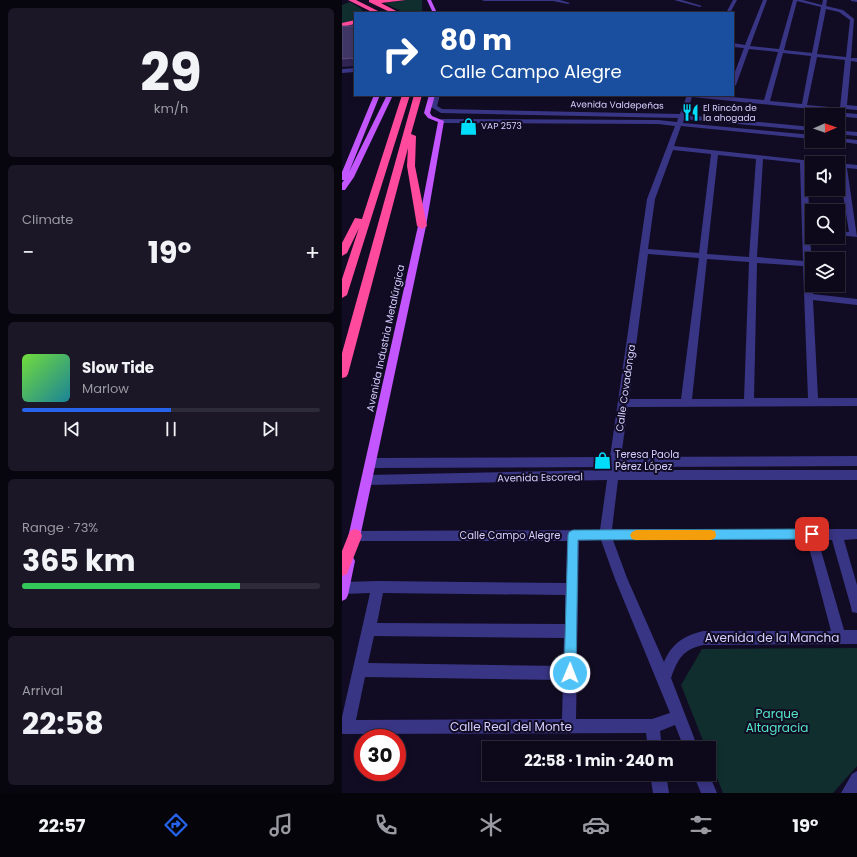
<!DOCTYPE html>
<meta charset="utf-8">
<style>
:root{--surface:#0d091a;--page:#1b1727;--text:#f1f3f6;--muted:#9a9aa2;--line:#2d2a39;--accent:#2563eb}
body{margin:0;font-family:Poppins,sans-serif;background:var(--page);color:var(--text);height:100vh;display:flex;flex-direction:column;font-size:15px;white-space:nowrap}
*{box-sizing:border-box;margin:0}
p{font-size:13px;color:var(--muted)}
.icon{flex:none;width:22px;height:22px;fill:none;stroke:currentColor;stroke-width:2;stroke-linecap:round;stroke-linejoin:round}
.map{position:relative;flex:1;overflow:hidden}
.side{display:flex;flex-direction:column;gap:8px;padding:8px;background:#07050e;width:342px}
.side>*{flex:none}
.hud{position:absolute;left:12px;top:12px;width:380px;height:84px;border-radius:0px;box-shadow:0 2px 6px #0003,0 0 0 1px var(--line);background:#1a4fa0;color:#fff;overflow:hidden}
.needle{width:26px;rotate:88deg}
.controls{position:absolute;left:463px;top:108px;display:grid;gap:8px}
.controls a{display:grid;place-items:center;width:40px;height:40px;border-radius:0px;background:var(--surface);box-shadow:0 2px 6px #0003,0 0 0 1px var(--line);font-size:20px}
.speed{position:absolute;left:12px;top:729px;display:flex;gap:8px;font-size:20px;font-weight:700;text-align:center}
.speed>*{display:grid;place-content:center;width:52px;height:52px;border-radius:50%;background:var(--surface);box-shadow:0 2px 6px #0003,0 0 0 1px var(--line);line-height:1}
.speed .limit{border:6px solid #d22;background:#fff;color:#111}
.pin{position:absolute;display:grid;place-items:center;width:34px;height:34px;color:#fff;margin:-17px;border-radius:8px;box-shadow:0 2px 6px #0006}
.me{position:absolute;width:44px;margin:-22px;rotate:1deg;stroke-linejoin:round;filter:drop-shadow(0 0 3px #0008)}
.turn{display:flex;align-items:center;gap:14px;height:84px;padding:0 20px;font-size:18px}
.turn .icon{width:52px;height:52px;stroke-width:2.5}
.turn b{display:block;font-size:28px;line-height:34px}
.big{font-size:30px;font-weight:700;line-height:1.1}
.side .card{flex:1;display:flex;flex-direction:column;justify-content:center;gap:6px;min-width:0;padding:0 14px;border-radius:6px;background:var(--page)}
.side .dial{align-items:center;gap:0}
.dial b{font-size:52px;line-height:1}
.song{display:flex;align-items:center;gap:12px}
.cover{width:48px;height:48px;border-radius:6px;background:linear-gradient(135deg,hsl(100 70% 55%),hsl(190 70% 35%))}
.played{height:4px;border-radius:2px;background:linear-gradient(90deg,var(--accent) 50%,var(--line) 50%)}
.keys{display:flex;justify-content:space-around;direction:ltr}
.heat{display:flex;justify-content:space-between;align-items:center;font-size:22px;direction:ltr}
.charge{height:6px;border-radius:3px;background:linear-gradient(90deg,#34c759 73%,var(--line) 0)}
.trip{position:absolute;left:140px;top:741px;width:234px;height:40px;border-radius:0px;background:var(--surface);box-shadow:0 2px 6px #0003,0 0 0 1px var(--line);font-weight:700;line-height:40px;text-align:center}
.tab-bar{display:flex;height:64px;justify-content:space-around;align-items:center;background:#05040a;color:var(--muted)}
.tab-bar .icon{width:28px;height:28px}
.tab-bar .active{color:var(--accent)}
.tab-bar b{font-size:18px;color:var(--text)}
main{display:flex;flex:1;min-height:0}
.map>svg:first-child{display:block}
.green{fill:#0f2e2d}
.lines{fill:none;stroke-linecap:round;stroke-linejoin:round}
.minor{fill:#393585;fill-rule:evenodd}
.major{fill:#c356ff;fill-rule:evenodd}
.highway{fill:#ff4a9e;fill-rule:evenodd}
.wall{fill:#2f2452}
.building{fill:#403665;stroke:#584e7d}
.route{fill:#4fc3f7;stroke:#337fa1}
.slow{fill:#f59e0b}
.labels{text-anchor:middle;stroke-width:4;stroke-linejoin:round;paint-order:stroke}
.far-street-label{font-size:9px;fill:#d5cfff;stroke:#110c23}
.far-poi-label{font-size:9px;fill:#d5cfff;stroke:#110c23;text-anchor:start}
.street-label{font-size:10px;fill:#d5cfff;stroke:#110c23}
.poi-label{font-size:10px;fill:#d5cfff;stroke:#110c23;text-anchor:start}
.near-street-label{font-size:12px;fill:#d5cfff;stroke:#110c23}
.near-park-label{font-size:12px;fill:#54e6c4;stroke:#110c23}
</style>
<main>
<section class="side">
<div class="card dial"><b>29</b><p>km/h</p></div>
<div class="card"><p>Climate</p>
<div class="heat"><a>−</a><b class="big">19°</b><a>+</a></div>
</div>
<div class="card">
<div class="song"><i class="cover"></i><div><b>Slow Tide</b><p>Marlow</p></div></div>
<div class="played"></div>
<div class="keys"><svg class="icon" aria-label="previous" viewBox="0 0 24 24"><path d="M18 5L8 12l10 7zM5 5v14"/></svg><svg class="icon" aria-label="pause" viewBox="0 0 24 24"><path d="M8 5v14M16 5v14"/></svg><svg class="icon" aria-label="next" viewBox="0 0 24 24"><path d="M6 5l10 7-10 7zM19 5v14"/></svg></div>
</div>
<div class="card"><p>Range · 73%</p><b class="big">365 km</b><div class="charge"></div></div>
<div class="card"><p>Arrival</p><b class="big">22:58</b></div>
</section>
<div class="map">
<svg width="515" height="793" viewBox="0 0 515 793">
<rect width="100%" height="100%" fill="#110c23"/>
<path class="green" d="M65,0H80V13H63L42,3Z
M8,2L18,8L22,12L13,13V20L0,24V5Z
M515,648V766L491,793H381L367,757V748H364L339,685L360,649Z"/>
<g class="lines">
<path class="minor" d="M140,0H218L228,3L226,4L211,1H142Z
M332,0H340L360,6L358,7Z
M391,0H395L388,13H384Z
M421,0H425L408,46L437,49L451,0H461L480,5L481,0H485L484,6L501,10L512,19L509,58H515V62L509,61L505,105L515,106V110L504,109V113L515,114V118L504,117L502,131L515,132V136L496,134L498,112L350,97L344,115L470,127V131L342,119L341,123L470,135V139L339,126L332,146L479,162L480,163L465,164L471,294L515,299V305L471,300L476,398H515V406L286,407L279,457L515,456V466L278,467L277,470H515V480H276L270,529H515V539L502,540L515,585V613L510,612L509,607L490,540H476L502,630H515V644L361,645C340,650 336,659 329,678L356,748H342L333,725L318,731L320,748H306L304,733L0,734V717L28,593L1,594L0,582L36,581L224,583L225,541H13L9,540L7,536L9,532L13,531L258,530L265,480L25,485L21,483L19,480L21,477L25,475L266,470L267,467L29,468L25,466L24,463L25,460L29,458L268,457L305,199L333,126L316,124L99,123L96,121L99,119L316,120L335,122L336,118L99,113L89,107L92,95H98L95,106L100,109L338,114L345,95H366L422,100L436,52L407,49L394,85L391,87V77L402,48L391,47V43L403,45ZM455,1L479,7L470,53L442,50ZM484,9L497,12L508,20L504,57L475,54ZM441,53L469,56L460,104L428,101ZM475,57L503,60L498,108L465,105ZM331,150L369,154L357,253L306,249L313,199ZM376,155L414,159L407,257L365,254ZM421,159L458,163L461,261L415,257ZM306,254L357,258L339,399H287ZM365,259L407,262L402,399H350ZM415,263L461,266L466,398H412ZM259,540L273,579L328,713L310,719H234L237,541ZM271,540H465L489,631H361C342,636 330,643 322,662L285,578ZM41,593L223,595V624L35,623ZM32,636L222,638L221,666L26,663ZM23,677L221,680L220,719L14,720Z
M509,0H515V2L509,1Z
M13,68V72L0,73V69Z
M496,138L515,140V144L494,141H496Z
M496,163L515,165V169L505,168L515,237L496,235V231L507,232Z
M515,771V793H499L510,774Z
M308,774H324L327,793H311Z
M351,774H367L375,793H359Z"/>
<path class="major" d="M85,0H89L95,13H91Z
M32,95H38L7,172L45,95H51L12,177L3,190H0V183L2,180H0V172Z
M87,95H93L88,113L90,116L102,121L84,226L17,542L15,546L11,548L7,546L5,542L76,226L96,122L86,118L82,113Z
M7,555L11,557L13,561L6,595L4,599L0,601V565L3,557Z"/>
<path class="highway" d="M6,0H14L40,13H32Z
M27,0H64L39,3L58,13H50L27,2Z
M13,20V24L0,27V23Z
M60,95H68L5,295L0,298V279L17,228L5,253L0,256V243L13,218L20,219Z
M72,95H80L69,134L74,136L73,166L85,226L80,229L75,226L65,166L66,148L6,374L4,377L0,378V353Z
M13,529L18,531L20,536L5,574L0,576V551L8,531Z"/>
</g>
<path class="wall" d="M0,26H13V66L0,67Z"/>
<path class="building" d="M0,26H13V60H12L10,58L0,59Z"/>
<path class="route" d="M470,529L473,531L475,534L473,538L470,539L236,540L234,673L232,677L228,679L223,677L222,673L226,535L227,532L231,530Z"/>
<path class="slow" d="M294,530H369L373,531L374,535L373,538L369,540H294L290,539L288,535L290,532Z"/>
<defs>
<symbol id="restaurant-bare" viewBox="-9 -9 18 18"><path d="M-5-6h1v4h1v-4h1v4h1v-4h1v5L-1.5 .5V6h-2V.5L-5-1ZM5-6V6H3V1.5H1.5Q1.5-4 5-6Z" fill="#00ddfa" stroke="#110c23" stroke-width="2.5" paint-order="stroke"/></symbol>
<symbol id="shop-bare" viewBox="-9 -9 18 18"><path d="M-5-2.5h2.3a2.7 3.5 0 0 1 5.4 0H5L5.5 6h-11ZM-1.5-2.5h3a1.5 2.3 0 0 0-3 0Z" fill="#00ddfa" stroke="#110c23" stroke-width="2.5" paint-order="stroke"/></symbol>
</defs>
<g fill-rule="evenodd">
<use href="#restaurant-bare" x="336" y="100" width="25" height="25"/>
<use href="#shop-bare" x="114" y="114" width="25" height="25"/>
<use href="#shop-bare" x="248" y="448" width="25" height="25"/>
</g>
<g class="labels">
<g class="far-street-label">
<text transform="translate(275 105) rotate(1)" y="3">Avenida Valdepeñas</text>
</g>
<g class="far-poi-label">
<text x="361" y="111">El Rincón de<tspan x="361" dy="10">la ahogada</tspan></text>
<text x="139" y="129">VAP 2573</text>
</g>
<g class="street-label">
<text transform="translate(43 338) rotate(-78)" y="4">Avenida Industria Metalúrgica</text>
<text transform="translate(283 388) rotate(-82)" y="4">Calle Covadonga</text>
<text transform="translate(198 477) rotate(-1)" y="4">Avenida Escoreal</text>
<text x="168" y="539">Calle Campo Alegre</text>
</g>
<g class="poi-label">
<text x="273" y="458">Teresa Paola<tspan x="273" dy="12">Pérez López</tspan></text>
</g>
<g class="near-street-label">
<text x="430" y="642">Avenida de la Mancha</text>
<text x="169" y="731">Calle Real del Monte</text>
</g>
<g class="near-park-label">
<text x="435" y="718">Parque<tspan x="435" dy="14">Altagracia</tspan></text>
</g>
</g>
</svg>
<div class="controls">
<a><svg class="needle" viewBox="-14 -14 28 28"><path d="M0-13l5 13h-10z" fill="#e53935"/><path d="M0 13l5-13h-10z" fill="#9a9aa2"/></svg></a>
<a><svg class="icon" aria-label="sound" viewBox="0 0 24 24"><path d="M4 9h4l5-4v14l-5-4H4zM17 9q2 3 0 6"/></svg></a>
<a><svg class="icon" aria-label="search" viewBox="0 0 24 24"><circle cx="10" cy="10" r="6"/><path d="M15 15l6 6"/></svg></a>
<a><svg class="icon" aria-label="layers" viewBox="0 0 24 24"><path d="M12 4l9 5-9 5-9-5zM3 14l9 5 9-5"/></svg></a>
</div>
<div class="speed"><div class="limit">30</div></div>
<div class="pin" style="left:470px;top:534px;background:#d93025"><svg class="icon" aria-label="arrive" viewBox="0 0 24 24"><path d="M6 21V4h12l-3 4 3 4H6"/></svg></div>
<svg class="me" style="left:228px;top:673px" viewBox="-20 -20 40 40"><circle r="17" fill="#4fc3f7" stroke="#fff" stroke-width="3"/><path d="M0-11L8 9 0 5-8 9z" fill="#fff"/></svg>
<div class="trip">22:58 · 1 min · 240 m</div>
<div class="hud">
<div class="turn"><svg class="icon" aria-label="right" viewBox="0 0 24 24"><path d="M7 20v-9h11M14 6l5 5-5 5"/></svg><div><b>80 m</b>Calle Campo Alegre</div></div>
</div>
</div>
</main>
<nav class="tab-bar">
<b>22:57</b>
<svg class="icon active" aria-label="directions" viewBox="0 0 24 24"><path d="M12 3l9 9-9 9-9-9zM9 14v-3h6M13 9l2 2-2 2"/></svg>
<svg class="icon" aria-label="music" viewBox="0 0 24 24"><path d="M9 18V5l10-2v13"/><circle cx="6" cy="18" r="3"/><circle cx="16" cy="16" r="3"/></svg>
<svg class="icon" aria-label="phone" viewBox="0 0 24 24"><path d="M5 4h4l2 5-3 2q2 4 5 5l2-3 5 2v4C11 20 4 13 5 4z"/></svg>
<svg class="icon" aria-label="climate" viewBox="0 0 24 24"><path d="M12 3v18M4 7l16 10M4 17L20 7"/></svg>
<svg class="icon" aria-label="car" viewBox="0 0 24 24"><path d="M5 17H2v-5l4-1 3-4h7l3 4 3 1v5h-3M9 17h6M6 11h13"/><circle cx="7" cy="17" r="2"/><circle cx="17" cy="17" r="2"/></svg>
<svg class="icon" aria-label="filters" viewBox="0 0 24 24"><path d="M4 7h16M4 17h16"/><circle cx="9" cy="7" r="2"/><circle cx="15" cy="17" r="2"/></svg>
<b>19°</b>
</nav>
